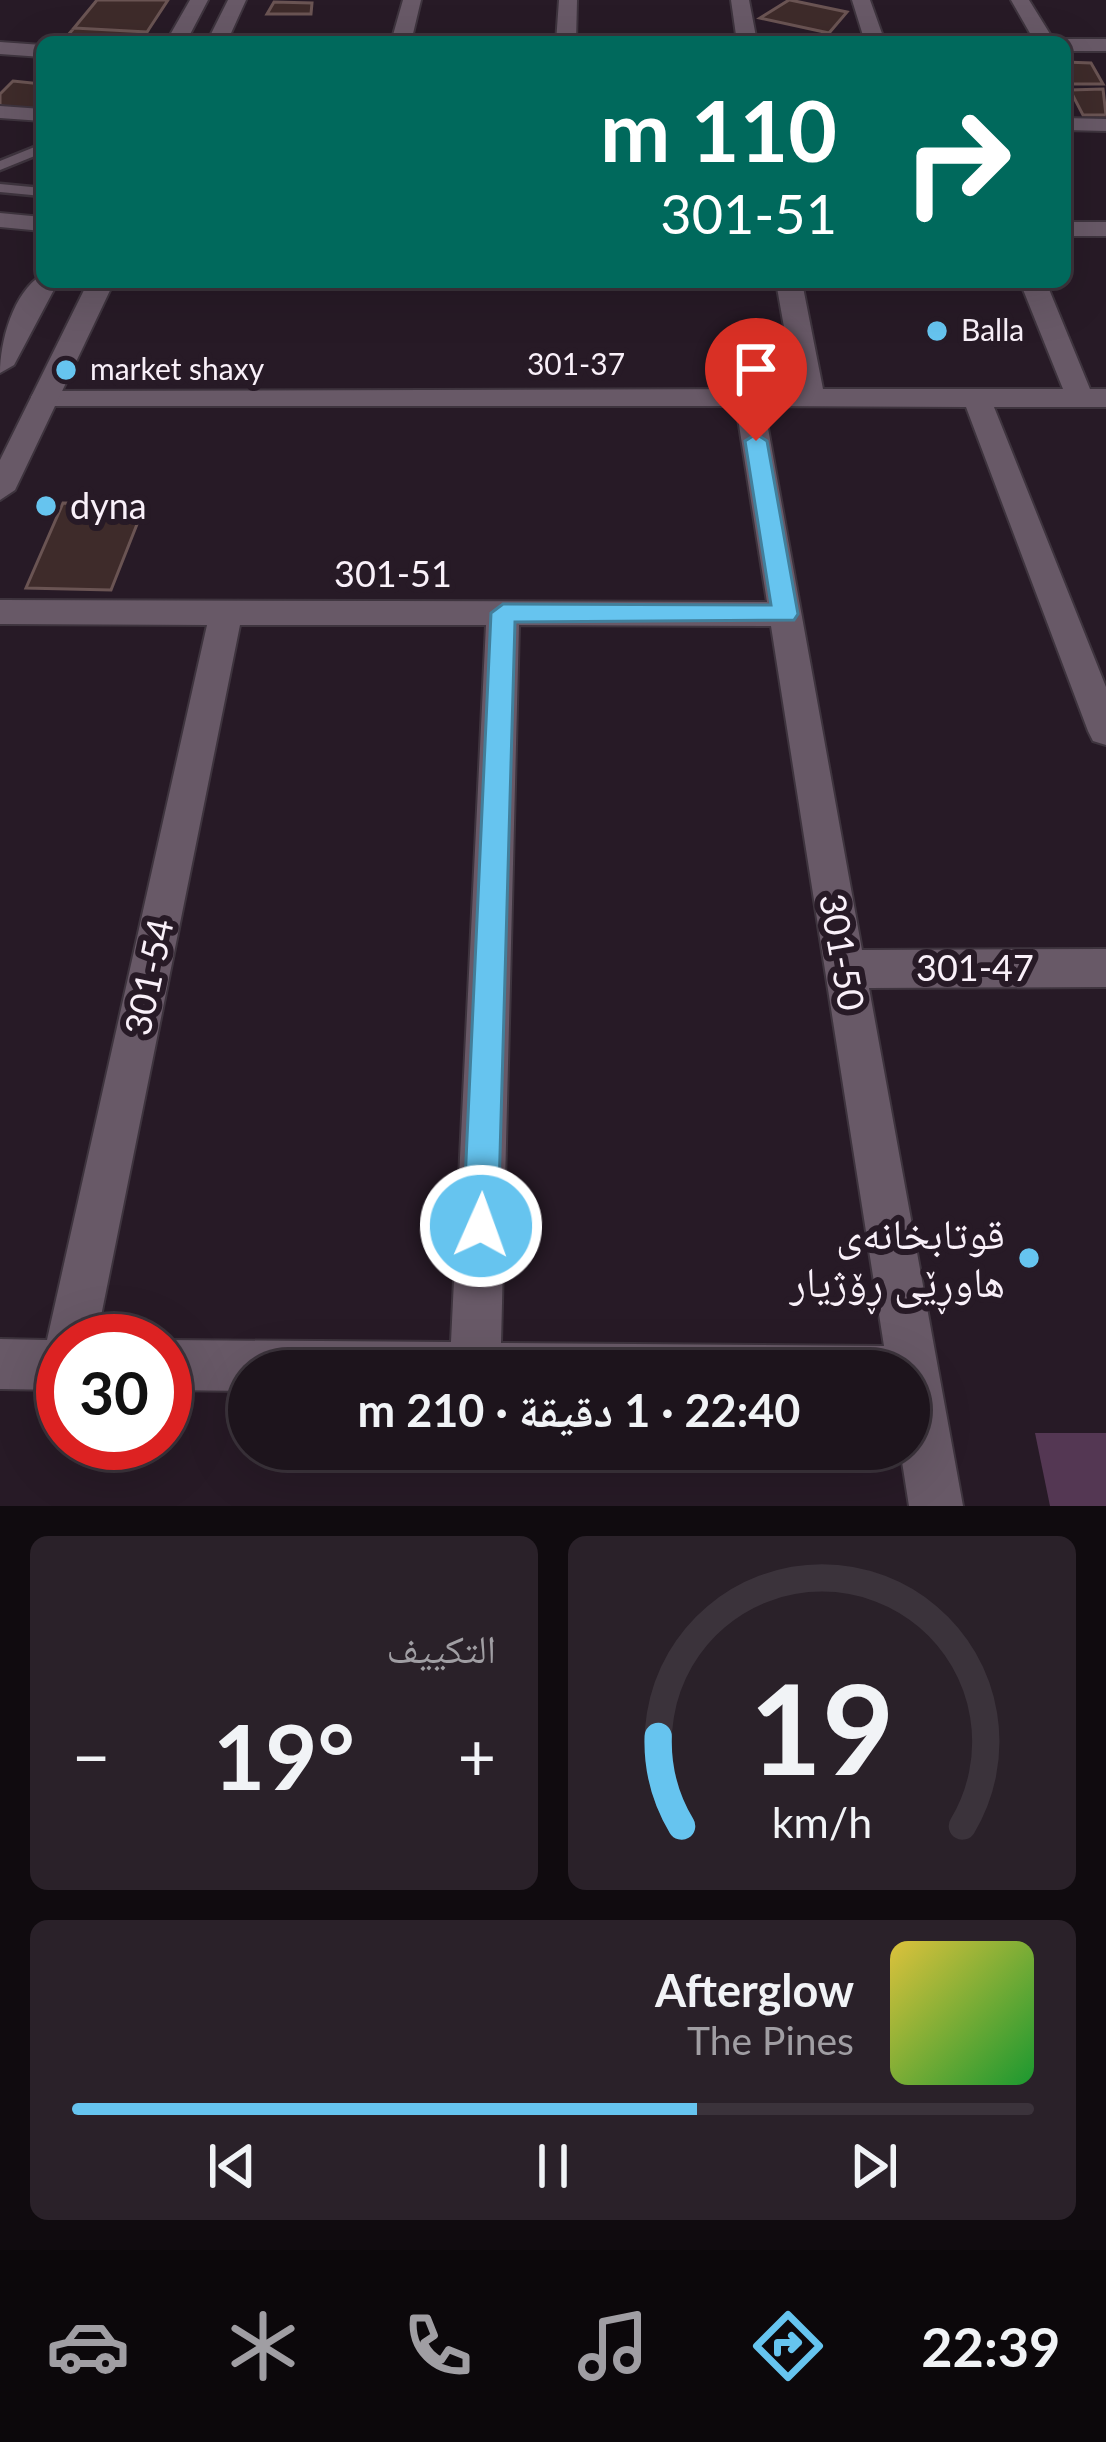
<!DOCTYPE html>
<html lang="ar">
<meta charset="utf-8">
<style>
:root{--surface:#1d141c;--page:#2a2129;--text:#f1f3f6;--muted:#a09ea3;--line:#3b333b;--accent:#66c4ef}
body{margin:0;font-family:Lato,"Noto Naskh Arabic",sans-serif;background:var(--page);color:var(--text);direction:rtl;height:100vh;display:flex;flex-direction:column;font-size:45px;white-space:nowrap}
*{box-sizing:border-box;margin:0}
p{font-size:39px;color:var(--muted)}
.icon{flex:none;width:66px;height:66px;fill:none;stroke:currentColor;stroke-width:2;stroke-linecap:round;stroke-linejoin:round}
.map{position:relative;height:1506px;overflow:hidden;direction:ltr}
.panel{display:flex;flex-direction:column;gap:30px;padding:30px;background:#100b0f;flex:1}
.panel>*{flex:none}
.banner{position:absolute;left:36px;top:36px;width:1035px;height:252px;border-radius:18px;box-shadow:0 12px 48px #0002,0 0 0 3px var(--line);direction:rtl;background:#00695c;color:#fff;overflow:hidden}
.speed{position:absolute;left:36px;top:1314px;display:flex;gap:24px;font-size:60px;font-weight:700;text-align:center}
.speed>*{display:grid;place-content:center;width:156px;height:156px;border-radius:50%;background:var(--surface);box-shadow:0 12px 48px #0002,0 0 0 3px var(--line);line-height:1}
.speed .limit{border:18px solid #d22;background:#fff;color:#111}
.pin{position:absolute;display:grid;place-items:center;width:102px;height:102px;color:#fff;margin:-123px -51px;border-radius:50% 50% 50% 0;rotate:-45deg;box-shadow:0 0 12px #0007}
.pin .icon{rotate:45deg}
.me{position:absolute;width:132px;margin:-66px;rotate:2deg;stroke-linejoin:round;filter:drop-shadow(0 0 9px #0008)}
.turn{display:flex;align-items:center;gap:42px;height:252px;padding:0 36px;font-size:54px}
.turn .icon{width:156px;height:156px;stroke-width:2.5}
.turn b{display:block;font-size:84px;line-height:102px}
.big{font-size:90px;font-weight:700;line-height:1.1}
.panel .widget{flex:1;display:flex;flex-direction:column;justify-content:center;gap:18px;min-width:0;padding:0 42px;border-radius:18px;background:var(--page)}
.panel .dial{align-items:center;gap:0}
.dial svg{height:312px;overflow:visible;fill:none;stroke:var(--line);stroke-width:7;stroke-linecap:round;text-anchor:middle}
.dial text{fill:var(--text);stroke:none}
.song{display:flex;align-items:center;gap:36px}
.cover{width:144px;height:144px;border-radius:18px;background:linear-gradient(135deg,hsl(50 70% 55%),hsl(130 70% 35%))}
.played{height:12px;border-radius:6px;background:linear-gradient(90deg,var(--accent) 65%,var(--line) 65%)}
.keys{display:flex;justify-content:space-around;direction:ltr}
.heat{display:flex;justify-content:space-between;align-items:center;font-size:66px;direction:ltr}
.panel .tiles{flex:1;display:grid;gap:30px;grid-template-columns:1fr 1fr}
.widget:last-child{grid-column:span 2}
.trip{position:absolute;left:228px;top:1350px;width:702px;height:120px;border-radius:60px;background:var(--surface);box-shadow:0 12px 48px #0002,0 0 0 3px var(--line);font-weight:700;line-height:120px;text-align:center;direction:rtl}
.tabs{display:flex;height:192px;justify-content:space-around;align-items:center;background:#0c080b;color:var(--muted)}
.tabs .icon{width:84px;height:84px}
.tabs .active{color:var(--accent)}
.tabs b{font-size:54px;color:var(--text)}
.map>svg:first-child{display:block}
.green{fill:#543753}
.building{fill:#3e2b2a;stroke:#6a5453;stroke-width:3}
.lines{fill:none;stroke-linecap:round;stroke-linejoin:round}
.lane-casing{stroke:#3e343e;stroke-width:5}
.street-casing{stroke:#3e343e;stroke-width:4}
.secondary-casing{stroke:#3e343e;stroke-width:4}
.lane{fill:#685967;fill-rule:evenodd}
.street{fill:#685967;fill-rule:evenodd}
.secondary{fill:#685967;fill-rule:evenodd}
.route{fill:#66c4ef;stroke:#427f9b;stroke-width:3}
.poi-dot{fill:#66c4ef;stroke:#271a26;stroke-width:4.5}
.labels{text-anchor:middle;stroke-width:12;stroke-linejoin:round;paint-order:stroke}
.far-poi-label{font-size:30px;fill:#f9f0f9;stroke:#271a26;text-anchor:start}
.far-street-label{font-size:30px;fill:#f9f0f9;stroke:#271a26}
.poi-label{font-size:36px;fill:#f9f0f9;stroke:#271a26;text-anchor:start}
.street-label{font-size:36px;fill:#f9f0f9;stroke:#271a26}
.near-poi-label{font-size:42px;fill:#f9f0f9;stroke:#271a26;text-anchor:end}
</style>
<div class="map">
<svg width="1106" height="1506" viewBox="0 0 1106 1506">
<rect width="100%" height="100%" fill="#271a26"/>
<path class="green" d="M1035,1433H1106V1506H1050Z"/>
<path class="building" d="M97,0H168L147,32L74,28Z
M789,0H790L847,12L829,33L760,18Z
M274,2L312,3L311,14H267Z
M74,28L147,32L140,42H62Z
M1065,62L1091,63L1103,84H1072Z
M13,81L42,84V110L0,106V94Z
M1103,89L1106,115H1083L1070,90Z
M174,282H296L295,287L172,288Z
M63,503L145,504L111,590L26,588Z"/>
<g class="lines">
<defs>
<path id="lane" d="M42,144V153L0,170V161Z
M0,184L42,188V196L0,192Z"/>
<path id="street" d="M403,0H421L411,42H391Z
M559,0H577L576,42H556Z
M731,0H749L757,42H737Z
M852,0H870L885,42H865Z
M1011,0H1029L1055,42H1035Z
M1065,39H1106V51H1065V42H1057Z
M0,42L42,45V57L0,54Z
M0,106L42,109V121L0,118Z
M1065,118L1106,119V131L1065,130Z
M0,213L42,217V231L0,227Z
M1065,222H1106V236H1065Z
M776,282H802L823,389H1063L1020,282H1046L1090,389H1106V407H994L1106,687V745L1093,741L1088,731L966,407L764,406L862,950L1106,949V987L869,988L963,1506H909L900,1449H909V1371H249V1391L165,1390V1340L451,1342L486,625H240L96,1341H63V1390L0,1389V1339L47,1340L207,625L0,624V600L767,602L736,406H45L31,397L35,391L795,389ZM519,625L771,626L884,1346L501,1343Z"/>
<path id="secondary" d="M190,0H208L186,42H166Z
M228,0H246L227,42H207Z
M42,275V282H58L14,365L0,373C0,342 13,292 42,275Z
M88,282H114L15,490L0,500V460Z"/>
</defs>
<use href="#lane" class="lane-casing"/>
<use href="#street" class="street-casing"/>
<use href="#secondary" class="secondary-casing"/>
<use href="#lane" class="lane"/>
<use href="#street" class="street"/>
<use href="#secondary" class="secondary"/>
</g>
<path class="route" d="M756,434L767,441L798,614L794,620L515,622L498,1226L493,1239L481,1244L468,1239L463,1226L491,613L503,604L771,605L745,441Z"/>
<g class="poi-dot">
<circle cx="937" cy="331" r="12"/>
<circle cx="66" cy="370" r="12"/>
<circle cx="46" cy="506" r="12"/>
<circle cx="1029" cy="1258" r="12"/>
</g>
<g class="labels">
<g class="far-poi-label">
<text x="961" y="341">Balla</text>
<text x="90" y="380">market shaxy</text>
</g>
<g class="far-street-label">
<text x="576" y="375">301-37</text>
</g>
<g class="poi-label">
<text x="70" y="519">dyna</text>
</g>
<g class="street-label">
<text x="393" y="587">301-51</text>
<text transform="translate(842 952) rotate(80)" y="13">301-50</text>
<text x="975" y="981">301-47</text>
<text transform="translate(149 977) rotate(-78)" y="13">301-54</text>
</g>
<g class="near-poi-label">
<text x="1005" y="1249">قوتابخانەی<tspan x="1005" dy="48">هاوڕێی ڕۆژیار</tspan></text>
</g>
</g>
</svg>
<div class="speed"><div class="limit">30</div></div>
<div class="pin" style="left:756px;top:441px;background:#d93025"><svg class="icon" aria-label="arrive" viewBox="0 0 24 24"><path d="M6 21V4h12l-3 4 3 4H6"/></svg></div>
<svg class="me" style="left:481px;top:1226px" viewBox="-20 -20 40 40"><circle r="17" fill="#66c4ef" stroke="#fff" stroke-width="3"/><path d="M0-11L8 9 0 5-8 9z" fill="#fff"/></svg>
<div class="trip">22:40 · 1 دقيقة · 210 m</div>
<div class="banner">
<div class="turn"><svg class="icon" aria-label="right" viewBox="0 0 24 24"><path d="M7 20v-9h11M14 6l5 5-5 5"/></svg><div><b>110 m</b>301-51</div></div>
</div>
</div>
<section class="panel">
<div class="tiles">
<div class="widget dial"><svg viewBox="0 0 100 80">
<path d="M14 69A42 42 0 1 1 86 69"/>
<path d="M14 69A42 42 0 0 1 8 46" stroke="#66c4ef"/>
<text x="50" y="56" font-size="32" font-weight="700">19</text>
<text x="50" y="72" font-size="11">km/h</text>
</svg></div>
<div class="widget"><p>التكييف</p>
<div class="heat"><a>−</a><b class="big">19°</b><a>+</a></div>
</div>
<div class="widget">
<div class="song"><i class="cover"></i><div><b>Afterglow</b><p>The Pines</p></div></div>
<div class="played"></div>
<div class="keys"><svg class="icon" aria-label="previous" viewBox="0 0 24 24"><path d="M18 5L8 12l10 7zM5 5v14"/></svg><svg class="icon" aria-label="pause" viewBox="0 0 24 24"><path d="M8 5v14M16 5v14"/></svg><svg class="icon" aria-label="next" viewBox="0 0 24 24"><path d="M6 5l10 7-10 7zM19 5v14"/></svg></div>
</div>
</div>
</section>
<nav class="tabs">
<b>22:39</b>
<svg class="icon active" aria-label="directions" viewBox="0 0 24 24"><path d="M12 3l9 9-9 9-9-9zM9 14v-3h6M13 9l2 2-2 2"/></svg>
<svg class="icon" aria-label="music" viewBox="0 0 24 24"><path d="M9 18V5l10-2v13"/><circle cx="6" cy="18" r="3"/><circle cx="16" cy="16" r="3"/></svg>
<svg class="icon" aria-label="phone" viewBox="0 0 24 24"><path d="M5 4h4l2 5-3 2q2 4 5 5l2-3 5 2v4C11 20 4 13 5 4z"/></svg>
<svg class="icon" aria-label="climate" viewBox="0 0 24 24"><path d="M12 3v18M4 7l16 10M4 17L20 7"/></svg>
<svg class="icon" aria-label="car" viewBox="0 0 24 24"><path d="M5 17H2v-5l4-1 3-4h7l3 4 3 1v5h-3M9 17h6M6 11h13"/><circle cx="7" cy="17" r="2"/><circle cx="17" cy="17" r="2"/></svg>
</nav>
